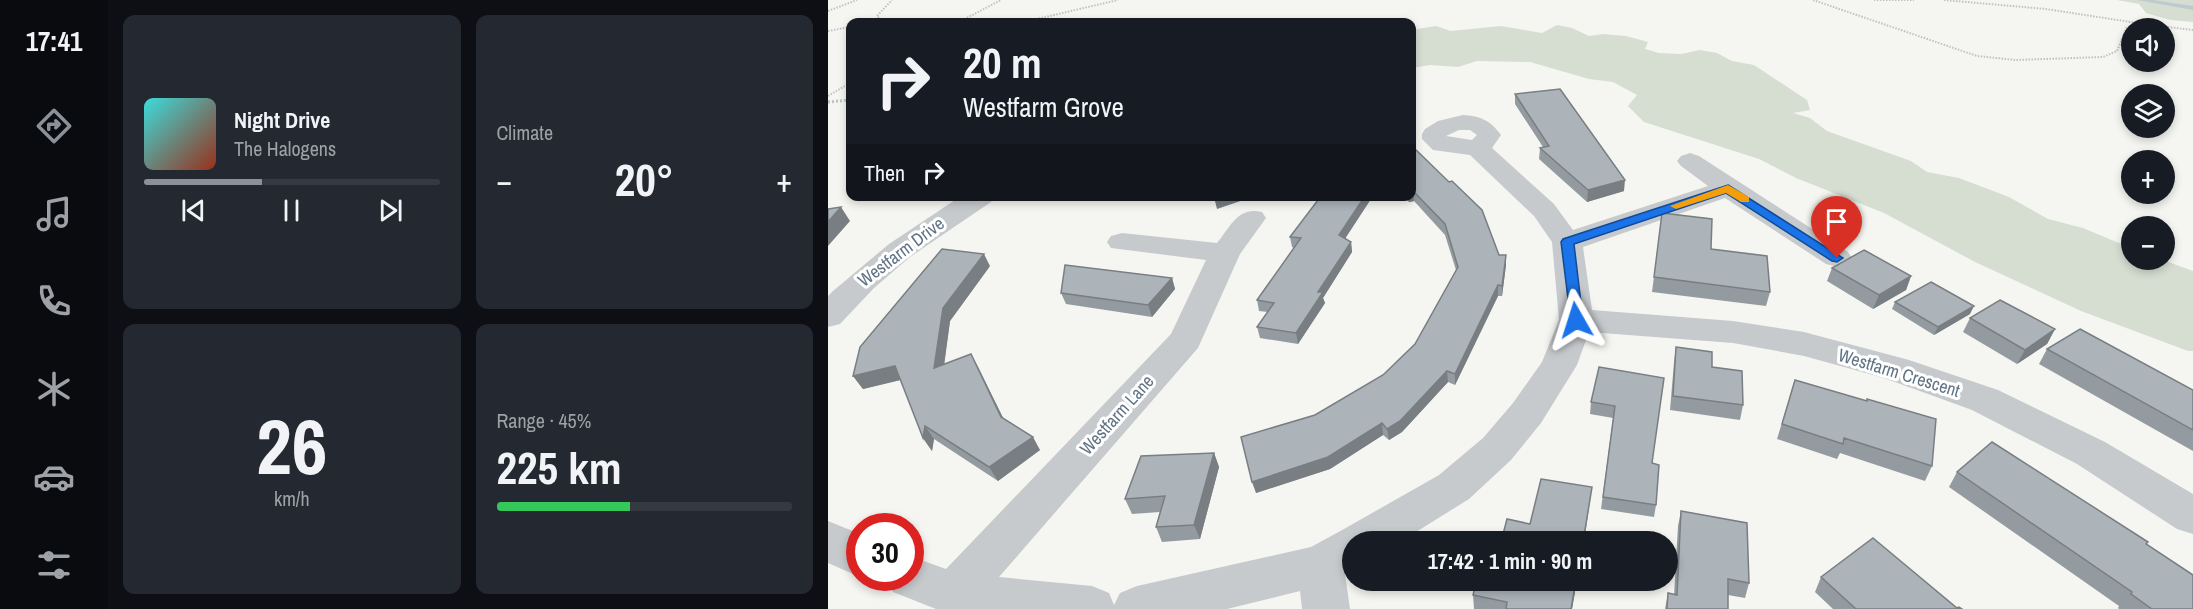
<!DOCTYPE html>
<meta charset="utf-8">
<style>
:root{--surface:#171b24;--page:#242831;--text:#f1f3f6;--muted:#9ea1a6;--line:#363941;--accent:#8c9099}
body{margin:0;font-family:"Archivo Narrow",sans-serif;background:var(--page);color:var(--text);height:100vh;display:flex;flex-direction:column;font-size:22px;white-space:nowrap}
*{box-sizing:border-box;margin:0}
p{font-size:20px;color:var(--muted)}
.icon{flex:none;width:33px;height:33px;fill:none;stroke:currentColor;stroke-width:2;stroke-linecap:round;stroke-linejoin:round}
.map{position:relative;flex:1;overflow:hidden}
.panel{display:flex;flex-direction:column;gap:15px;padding:15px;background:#0d0f14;width:720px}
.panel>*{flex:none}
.top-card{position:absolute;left:18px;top:18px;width:570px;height:183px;border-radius:12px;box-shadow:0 3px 9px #0003;background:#171b24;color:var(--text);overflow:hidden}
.buttons{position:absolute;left:1293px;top:18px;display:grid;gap:12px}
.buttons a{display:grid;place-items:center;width:54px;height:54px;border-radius:50%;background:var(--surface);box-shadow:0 3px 9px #0003;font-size:30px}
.speed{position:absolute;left:18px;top:513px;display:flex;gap:12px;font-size:30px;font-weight:700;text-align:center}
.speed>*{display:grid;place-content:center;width:78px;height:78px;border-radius:50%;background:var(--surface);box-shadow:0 3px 9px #0003;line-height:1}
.speed .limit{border:9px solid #d22;background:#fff;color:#111}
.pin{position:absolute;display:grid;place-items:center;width:51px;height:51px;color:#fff;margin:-62px -26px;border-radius:50% 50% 50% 0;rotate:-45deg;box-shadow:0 0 6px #0007}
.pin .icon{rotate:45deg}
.me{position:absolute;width:66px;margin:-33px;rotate:354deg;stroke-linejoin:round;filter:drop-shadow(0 0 4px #0008)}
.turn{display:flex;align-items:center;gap:21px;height:126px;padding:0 18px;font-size:27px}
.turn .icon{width:78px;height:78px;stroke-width:2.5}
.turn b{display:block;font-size:42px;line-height:51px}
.then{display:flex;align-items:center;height:57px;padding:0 18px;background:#0003;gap:12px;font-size:22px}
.big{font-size:45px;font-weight:700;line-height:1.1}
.panel .widget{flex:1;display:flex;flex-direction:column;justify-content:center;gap:9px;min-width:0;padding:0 21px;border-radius:12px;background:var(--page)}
.panel .dial{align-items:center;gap:0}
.dial b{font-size:78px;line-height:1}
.song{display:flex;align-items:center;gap:18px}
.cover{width:72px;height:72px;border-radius:9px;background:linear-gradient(135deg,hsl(180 70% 55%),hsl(10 70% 35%))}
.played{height:6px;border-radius:3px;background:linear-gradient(90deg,var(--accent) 40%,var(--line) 40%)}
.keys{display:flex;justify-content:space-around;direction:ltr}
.heat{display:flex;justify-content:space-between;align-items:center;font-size:33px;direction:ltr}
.charge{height:9px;border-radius:4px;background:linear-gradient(90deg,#34c759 45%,var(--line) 0)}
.panel .tiles{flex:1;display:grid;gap:15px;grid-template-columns:repeat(2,1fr)}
.trip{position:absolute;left:514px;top:531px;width:336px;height:60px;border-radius:30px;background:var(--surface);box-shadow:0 3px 9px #0003;font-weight:700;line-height:60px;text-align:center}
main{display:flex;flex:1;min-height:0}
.menu{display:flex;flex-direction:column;width:108px;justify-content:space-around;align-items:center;background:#090b0e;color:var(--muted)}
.menu .icon{width:42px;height:42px}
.menu .on{color:var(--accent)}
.menu b{font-size:27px;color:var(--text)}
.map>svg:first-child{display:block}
.green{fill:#d6ded2}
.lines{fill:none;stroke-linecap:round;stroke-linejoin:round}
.stream{fill:#becacf;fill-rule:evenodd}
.path-far1{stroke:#c0c1c3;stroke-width:2;stroke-dasharray:1.5 1.5;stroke-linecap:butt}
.path{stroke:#c0c1c3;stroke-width:3;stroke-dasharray:2 2;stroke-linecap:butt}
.minor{fill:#c7cacd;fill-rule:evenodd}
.wall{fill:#949ba0}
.shaded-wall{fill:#787e82}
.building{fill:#acb4ba;stroke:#787e82;stroke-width:1.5}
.route{fill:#1a73e8;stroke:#114b97;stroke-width:1.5}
.slow{fill:#f59e0b}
.labels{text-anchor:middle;stroke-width:6;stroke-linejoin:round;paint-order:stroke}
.street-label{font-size:18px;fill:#617485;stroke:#fff}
</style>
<main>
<nav class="menu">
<b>17:41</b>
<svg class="icon on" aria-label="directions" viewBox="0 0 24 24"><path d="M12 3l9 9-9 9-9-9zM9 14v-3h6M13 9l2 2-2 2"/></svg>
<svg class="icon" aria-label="music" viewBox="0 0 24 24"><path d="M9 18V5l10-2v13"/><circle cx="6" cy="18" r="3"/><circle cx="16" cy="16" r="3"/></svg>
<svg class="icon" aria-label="phone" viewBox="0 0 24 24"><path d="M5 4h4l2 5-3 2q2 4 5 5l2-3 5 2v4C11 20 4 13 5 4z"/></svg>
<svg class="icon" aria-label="climate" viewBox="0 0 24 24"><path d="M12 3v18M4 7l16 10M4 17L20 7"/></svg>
<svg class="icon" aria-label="car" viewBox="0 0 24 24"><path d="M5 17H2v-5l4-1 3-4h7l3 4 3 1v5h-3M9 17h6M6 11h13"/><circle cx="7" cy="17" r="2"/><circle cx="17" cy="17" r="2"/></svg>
<svg class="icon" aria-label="filters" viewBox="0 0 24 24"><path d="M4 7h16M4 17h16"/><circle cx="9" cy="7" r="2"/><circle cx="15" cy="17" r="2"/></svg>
</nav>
<section class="panel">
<div class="tiles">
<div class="widget">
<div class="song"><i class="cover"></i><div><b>Night Drive</b><p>The Halogens</p></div></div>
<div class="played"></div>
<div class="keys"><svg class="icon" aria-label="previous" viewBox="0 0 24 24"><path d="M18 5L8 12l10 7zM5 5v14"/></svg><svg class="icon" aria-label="pause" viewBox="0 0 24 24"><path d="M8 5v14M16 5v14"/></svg><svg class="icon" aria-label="next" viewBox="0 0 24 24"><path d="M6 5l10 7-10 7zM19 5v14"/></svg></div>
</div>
<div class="widget"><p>Climate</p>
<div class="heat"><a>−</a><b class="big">20°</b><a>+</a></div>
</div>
<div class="widget dial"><b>26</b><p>km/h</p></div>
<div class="widget"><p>Range · 45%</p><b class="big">225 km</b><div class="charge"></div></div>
</div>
</section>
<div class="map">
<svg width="1365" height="609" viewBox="0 0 1365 609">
<rect width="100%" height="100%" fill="#f5f6f1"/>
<path class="green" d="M1289,0H1365V22L1342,20L1318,13L1311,4Z
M729,25L744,28L761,36L775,34L798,36L820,42L817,49L831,53L853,54L872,50L889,53L904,61L926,65L979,100L982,110L965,113L982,118L999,131L1083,161L1099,172L1131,178L1181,197L1220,219L1255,228L1303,248L1304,260H1335L1365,271V351H1360L1253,311L1147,262L1056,213L968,178L931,159L816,122L800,106L809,95L785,82L761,79L702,62L649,61L630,67L602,65L584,68V33L589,29L608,26L623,31L673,26L714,33Z"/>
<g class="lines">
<path class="stream" d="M1309,0H1325L1365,6V10Z"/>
<path class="path-far1" d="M985,0L1149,56L1188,60L1275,57L1289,51L1299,27H1333
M1046,0H1086
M1116,0L1218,9L1309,23
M0,11L29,0
M62,21L53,20L49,16L64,0
M59,22H115
M131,22L173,0
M196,22L290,0
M1331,26L1365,30
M0,31L22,27
M0,96L22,83"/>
<path class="path" d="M0,102L22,100"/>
<path class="minor" d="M635,115C653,116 663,121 673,135L664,148L726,204L745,230L880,186L853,166L849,161L853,156L862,153L871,156L1020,252L1024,258L1020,264L1009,267L998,264L897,198L755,247L764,310L905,321L976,332L1081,360L1170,390L1277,442L1365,494V534L1349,529L1249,464L1144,410L1056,378L976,356L905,343L761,332L749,365L713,423L683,460L641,499L572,542H525V570L517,574L522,609H474L472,591L399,609H108L65,592L59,578H82V556L118,569L343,334L378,260L283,248L279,242L283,236L294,233L389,243C403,226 410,206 434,212L438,218L412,254L370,348L171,577L264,586L281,593L286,605L292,593L309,586L483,547L516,529L611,475L655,438L685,403L714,362L731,320L724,242L706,216L642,155L605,150L594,139V134L597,129L610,121ZM631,130H642L649,135L644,140L618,136Z
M133,196H166L163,202L82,257L46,288L12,324L0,327V296L5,291L61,244Z
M0,521L32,534V577L0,563Z"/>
</g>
<path class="wall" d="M687,94L796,191L759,202L711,159L712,148L715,147L687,104Z
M584,146L671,255H678V265L674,296H670L627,385L620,382L574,432L561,440L555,435L502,469L428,493L487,415L555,375L587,344L628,270L617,235L586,201L581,202L575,196H584Z
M834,213L942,292L938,306L824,292Z
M462,237L517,238L523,242L524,252L495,298L497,303L470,344L432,338L429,327L440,312L431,311L429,300L466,248L464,247Z
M162,266L122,321L116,364L150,367L175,418L212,450L170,481L106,439L104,451L95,438L73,380L35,389L25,376Z
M1004,268L1083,276L1078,290L1045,309L999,281Z
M344,278L347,289L324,317L238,304L233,293Z
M1067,302L1142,314L1106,335L1064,309Z
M1142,318L1227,329L1219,344L1189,364L1135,332Z
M848,347L884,367L915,405L912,420L842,410L846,362Z
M1219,349L1365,390V451L1211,364Z
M771,367L824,463L828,505L826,517L773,509L785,418L762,414L763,402Z
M967,380L1104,466L1097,481L1012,453L1009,459L949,439Z
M386,453L391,467L372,539L334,542L328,527L332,512L304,514L297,499Z
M1129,472L1318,544L1365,609H1291L1290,608L1291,606L1121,487Z
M853,511L921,583L917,598L900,595V609H837L840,593L846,595L850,526Z
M993,577L1129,608L1134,609H1005L987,592Z
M649,580H749L744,609H646L645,595Z"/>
<path class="shaded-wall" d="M797,180L796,191L759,202L760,190Z
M584,191H585L586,201L581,202L580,196H584Z
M389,196H427L389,209L386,197Z
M537,196H545L513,245L511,235Z
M13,207L22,221L0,246V222Z
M523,242L524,252L495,298L497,303L470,344L468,333L490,292Z
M156,254L162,266L122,321L114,381L106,368L115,308Z
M678,255V265L674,296V286Z
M1083,276L1078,290L1045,309L1051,295Z
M344,278L347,289L324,317L320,305Z
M670,285V296L627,385V374Z
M1146,306L1142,314L1106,335L1110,327Z
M1227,329L1219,344L1189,364L1197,350Z
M143,354L150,367L181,430L173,417Z
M67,366L76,379L35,389L25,376Z
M619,371L620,382L574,432L561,440L559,429Z
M554,423L555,435L502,469L428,493L424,482Z
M97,426L106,439L104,451L95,438Z
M205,437L212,450L170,481L161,467Z
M386,453L391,467L372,539L366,525Z
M764,487L756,542H755Z
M748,580H749L744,609H743Z"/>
<path class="building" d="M732,89L797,180L760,190L712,148L721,146L687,94Z
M584,146L621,182L624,181L654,210L671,255H678L674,286L670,285L627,374L619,371L572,421L559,429L554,423L500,457L424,482L413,437L487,415L555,375L587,344L630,267L617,224L585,191H584Z
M493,196H537L511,235L523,242L490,292H495L468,333L429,327L446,303L429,300L473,238L462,237Z
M13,207L0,222V209Z
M834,213L884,219L883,249L939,256L942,292L826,277Z
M114,249L156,254L115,308L106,368L143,354L173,417L205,437L161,467L97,426L95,438L67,366L25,376L32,347Z
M1036,250L1083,276L1051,295L1004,268Z
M237,265L344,278L320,305L233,293Z
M1103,282L1146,306L1110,327L1067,302Z
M1172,300L1227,329L1197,350L1142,318Z
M1252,329L1365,390V430L1219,349Z
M848,347L884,352V367L914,371L915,405L845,396Z
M771,367L836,378L824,463L831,465L828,505L775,497L787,406L763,402Z
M967,380L1039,401V399L1108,419L1104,466L1016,438L1015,444L954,424Z
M1164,442L1320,542L1318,544L1365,575V609H1324L1303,594L1304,592L1129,472Z
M386,453L366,525L328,527L337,496L297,499L313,456Z
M713,479L764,487L755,542H673L679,519L702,524Z
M853,511L919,523L921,583L900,579V609H839L840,593L849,595Z
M1045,538L1129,608L1131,607L1134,609H1028L993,577Z
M649,580H748L743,609H678L679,602L645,595Z"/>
<path class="route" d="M900,185L1015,258L1009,262L1004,261L898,193L746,244L755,320L753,323H743L733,242L735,239Z"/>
<path class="slow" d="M900,185L921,197V202H913L898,193L848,209L842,206Z"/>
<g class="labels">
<g class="street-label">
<text transform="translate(73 252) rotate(-37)" y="6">Westfarm Drive</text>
<text transform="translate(1071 373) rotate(17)" y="6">Westfarm Crescent</text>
<text transform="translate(289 415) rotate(-48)" y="6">Westfarm Lane</text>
</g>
</g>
</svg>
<div class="buttons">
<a><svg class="icon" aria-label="sound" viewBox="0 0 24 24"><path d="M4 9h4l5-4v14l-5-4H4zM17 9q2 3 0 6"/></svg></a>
<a><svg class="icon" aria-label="layers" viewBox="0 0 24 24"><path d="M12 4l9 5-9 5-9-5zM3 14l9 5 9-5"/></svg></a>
<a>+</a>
<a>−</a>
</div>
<div class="speed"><div class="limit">30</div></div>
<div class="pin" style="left:1009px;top:258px;background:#d93025"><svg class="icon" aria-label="arrive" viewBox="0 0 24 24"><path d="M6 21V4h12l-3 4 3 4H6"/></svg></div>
<svg class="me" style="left:748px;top:320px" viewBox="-20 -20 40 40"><path d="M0-17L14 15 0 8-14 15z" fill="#1a73e8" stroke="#fff" stroke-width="4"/></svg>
<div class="trip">17:42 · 1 min · 90 m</div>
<div class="top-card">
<div class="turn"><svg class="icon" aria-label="right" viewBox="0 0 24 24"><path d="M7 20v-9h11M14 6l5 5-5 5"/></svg><div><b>20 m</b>Westfarm Grove</div></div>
<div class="then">Then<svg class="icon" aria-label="right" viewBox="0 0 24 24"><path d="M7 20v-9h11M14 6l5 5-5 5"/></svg></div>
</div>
</div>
</main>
